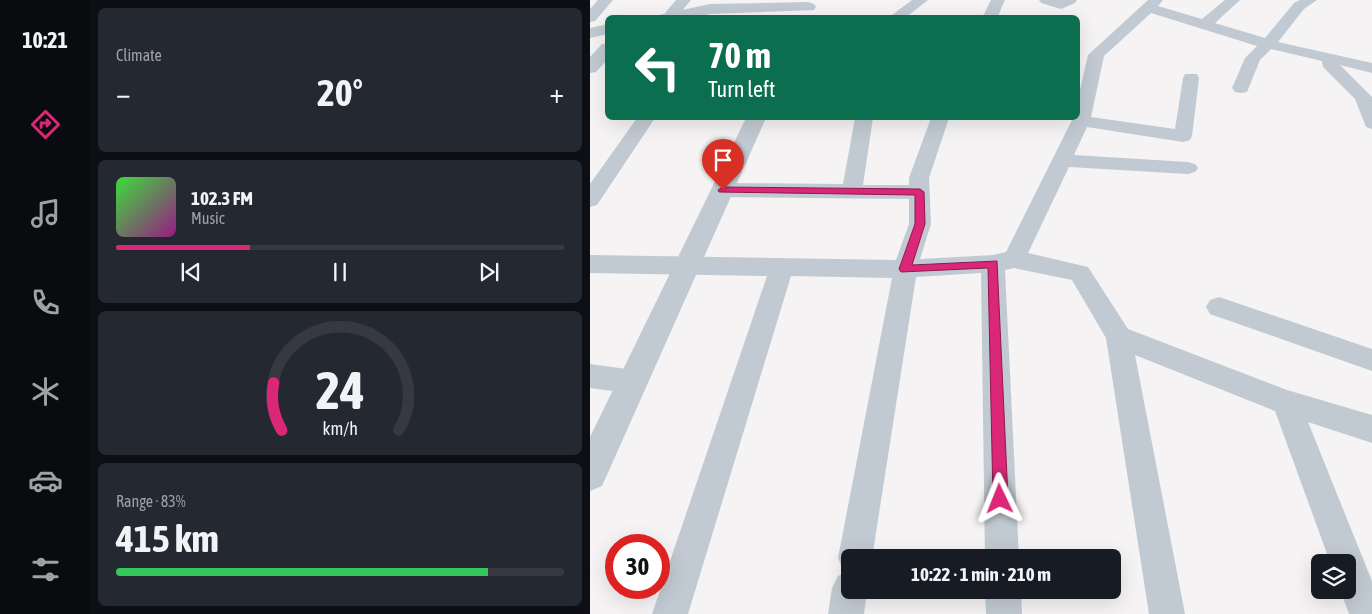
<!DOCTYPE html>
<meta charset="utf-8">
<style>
:root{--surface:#171b24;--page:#242831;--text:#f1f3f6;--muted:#9ea1a6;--line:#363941;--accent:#db2777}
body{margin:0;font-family:"Asap Condensed",sans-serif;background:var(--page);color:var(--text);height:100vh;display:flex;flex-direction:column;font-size:19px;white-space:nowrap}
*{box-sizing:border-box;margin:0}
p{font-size:16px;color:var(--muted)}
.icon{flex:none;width:28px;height:28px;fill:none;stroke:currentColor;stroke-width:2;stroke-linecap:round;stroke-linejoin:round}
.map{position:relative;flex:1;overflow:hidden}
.side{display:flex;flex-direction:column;gap:8px;padding:8px;background:#0d0f14;width:500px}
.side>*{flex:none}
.top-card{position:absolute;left:15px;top:15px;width:475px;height:105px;border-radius:8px;box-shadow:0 5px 20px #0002;background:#0b6e4f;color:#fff;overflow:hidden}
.buttons{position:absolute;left:721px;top:554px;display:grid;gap:10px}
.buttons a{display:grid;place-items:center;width:45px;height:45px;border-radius:8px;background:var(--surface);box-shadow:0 5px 20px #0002;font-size:25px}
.speed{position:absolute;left:15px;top:534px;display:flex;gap:10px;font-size:25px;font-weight:700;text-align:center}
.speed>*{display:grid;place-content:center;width:65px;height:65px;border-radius:50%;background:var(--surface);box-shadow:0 5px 20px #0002;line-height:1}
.speed .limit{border:8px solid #d22;background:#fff;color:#111}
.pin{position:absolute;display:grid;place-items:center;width:42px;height:42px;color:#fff;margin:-51px -21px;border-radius:50% 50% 50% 0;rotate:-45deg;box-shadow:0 0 5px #0007}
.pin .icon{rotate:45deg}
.me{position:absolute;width:55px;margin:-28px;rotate:358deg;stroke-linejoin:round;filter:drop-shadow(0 0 4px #0008)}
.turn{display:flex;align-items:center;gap:18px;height:105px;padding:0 20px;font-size:22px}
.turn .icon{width:65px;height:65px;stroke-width:2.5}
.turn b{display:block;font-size:35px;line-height:42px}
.big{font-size:38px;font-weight:700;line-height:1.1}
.side .card{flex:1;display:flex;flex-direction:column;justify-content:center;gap:8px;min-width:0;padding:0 18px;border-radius:8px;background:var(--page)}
.side .dial{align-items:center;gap:0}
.dial svg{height:130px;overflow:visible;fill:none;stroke:var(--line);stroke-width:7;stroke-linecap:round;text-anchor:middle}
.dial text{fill:var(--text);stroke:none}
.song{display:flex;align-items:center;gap:15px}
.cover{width:60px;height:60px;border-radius:8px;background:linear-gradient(135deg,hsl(120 70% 55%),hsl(310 70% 35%))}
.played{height:5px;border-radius:2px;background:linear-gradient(90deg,var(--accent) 30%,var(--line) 30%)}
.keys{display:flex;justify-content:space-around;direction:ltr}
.heat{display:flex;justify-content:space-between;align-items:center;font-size:28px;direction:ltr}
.charge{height:8px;border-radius:4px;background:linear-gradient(90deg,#34c759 83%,var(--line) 0)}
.trip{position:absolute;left:251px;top:549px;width:280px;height:50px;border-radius:8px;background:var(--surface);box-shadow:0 5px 20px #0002;font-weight:700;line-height:50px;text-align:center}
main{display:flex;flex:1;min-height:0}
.tab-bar{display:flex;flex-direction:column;width:90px;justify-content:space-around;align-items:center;background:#090b0e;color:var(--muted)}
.tab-bar .icon{width:35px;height:35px}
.tab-bar .on{color:var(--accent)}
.tab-bar b{font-size:22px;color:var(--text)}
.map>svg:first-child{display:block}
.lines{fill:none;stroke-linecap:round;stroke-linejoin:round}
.minor{fill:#c1cad2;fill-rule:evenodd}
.tertiary{fill:#c1cad2;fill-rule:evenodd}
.route{fill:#db2777;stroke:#8e194d}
</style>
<main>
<nav class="tab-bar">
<b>10:21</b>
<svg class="icon on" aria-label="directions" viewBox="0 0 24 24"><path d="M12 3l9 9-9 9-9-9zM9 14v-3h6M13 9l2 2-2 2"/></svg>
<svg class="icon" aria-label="music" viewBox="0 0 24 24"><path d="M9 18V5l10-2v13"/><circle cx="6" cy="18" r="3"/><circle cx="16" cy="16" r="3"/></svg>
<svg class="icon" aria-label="phone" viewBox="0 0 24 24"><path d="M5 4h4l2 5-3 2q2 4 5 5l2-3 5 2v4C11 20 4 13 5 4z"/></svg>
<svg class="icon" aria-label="climate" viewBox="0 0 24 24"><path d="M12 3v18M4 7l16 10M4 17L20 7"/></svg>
<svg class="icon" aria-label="car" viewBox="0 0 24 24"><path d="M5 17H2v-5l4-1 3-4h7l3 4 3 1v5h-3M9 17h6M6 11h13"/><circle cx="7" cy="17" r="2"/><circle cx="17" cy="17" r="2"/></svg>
<svg class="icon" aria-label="filters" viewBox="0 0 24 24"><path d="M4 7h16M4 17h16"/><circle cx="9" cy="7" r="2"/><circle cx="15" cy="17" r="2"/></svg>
</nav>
<section class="side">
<div class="card"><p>Climate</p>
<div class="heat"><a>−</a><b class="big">20°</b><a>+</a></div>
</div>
<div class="card">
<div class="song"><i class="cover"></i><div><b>102.3 FM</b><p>Music</p></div></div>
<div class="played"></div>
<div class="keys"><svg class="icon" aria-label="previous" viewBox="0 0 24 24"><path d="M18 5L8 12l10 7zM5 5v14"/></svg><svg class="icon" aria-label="pause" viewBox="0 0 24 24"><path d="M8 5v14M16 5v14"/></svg><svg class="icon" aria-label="next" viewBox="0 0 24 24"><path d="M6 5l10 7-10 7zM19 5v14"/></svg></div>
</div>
<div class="card dial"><svg viewBox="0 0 100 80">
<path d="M14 69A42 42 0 1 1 86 69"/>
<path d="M14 69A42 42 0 0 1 9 40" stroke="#db2777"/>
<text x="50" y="56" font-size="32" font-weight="700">24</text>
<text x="50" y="72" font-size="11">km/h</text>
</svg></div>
<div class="card"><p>Range · 83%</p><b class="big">415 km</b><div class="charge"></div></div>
</section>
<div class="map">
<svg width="782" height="614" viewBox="0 0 782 614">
<rect width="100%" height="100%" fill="#f5f3f3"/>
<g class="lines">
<path class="minor" d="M8,0H23L5,21L0,22V9Z
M86,0H101L86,18H74L75,13Z
M322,0H338L315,18H298Z
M401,0H415L407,18H392Z
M449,0H487L485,3L471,9L451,3Z
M558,0H573L568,6L612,19L635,0H650L625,23L675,38L704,3L710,0H727L714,9L688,42L782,63V73L750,65L782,97V129L776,127L765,99L733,67L732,61L681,49L670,60L657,92L651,93L645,92L642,88L655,58L667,46L561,13L514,56L501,117L585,129L593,78L595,74H607L609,78L602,136L600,140L593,142L497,127L484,155L598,162L605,164L608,168L605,172L598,174L479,167L438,253L498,267L538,329L697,390L782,415V443L718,422L782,581V614H759L750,590H758V562H740L685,411L545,355L595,614H559L516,338L482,280L424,268L415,270L429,558H395L391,273L326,277L282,558H260V590H277L274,614H238L242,588L248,576L257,572L253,570L248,558L302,278L201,276L98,614H62L177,276L0,273V255L306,260L319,224V199L133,197L126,195L123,190L126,185L133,183L253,184L265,118H283L273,185H319V178L341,118H359L339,178L341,224L330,259L403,255L416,252L483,118H488V98L498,55Z
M47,118H65L7,205L0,207V184Z
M629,297L782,349V371L620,314L616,307L620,300Z
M0,364L44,370L54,373L58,382L54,391L44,394L0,388Z
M395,590H431L432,614H396Z"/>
<path class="tertiary" d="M218,2L224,4L226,7L224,10L120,14L101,18H67L69,15L120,4Z
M18,24V34L0,38V28Z
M18,43V59L6,72L0,73V57L12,44Z
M156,118H176L12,486L0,491V437Z"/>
</g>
<path class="route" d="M133,187L330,189L334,192L335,224L322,265L407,261L418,499L416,504L410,506L405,504L403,499L398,268L311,272L309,269L325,224V195L129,192L128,190Z"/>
</svg>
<div class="buttons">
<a><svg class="icon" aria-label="layers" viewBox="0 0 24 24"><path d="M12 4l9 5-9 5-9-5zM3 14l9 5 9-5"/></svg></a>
</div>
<div class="speed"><div class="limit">30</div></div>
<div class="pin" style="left:133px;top:190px;background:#d93025"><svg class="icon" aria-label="arrive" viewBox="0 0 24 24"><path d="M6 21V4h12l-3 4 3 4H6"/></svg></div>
<svg class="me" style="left:410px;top:499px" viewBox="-20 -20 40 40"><path d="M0-17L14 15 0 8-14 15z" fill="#db2777" stroke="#fff" stroke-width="4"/></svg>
<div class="trip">10:22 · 1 min · 210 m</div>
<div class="top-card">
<div class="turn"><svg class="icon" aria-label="left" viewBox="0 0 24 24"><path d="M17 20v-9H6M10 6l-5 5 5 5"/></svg><div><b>70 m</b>Turn left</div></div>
</div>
</div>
</main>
